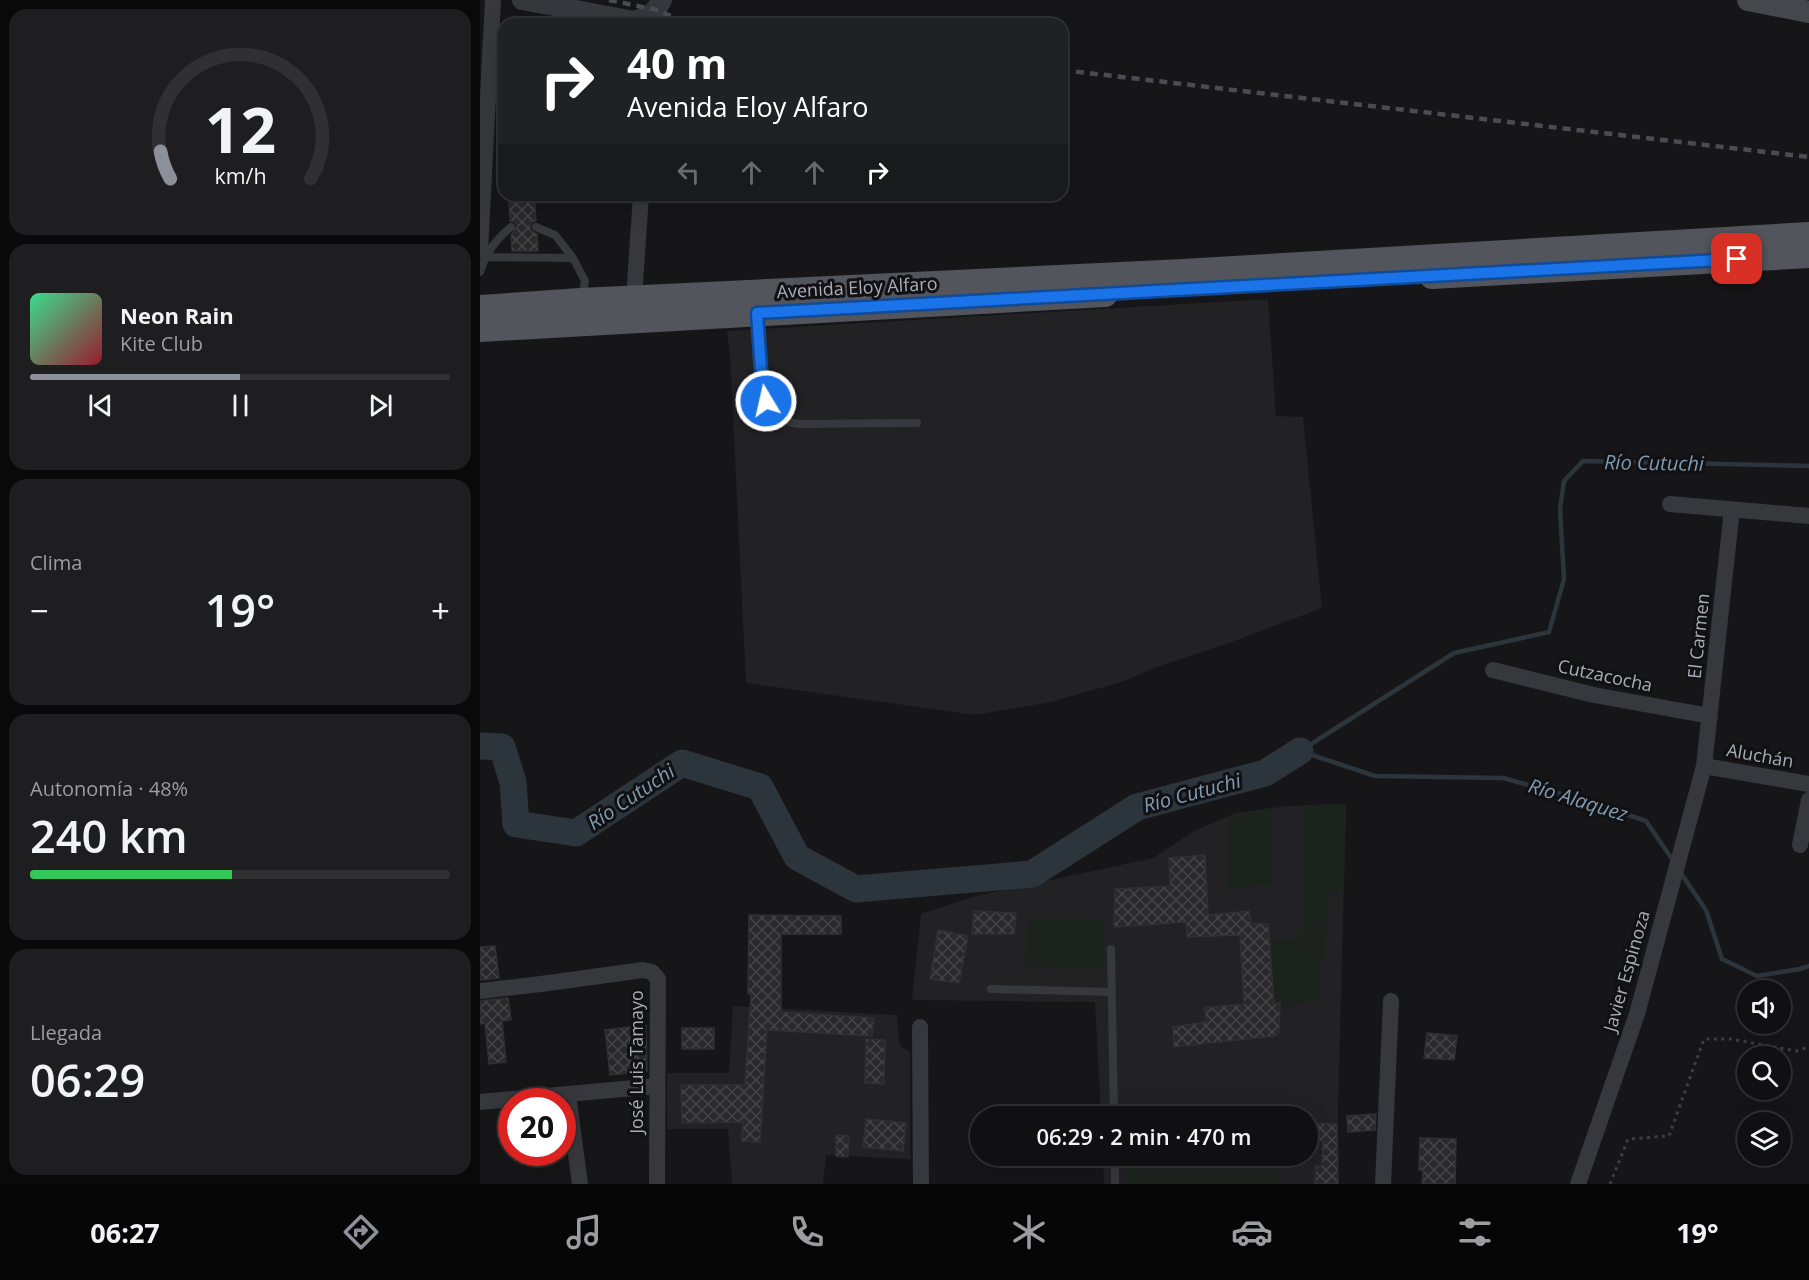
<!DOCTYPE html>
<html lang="es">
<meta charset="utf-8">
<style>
:root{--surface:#101012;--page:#1e1e20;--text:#f1f3f6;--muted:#9c9d9f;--line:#303032;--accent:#8c9099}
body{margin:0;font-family:"Open Sans",sans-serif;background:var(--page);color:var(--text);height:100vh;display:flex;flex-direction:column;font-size:22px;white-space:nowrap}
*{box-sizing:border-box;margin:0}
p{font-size:20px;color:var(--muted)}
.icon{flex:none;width:33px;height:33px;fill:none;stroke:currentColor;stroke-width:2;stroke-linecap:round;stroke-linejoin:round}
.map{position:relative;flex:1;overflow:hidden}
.sheet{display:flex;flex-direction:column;gap:9px;padding:9px;background:#09090a;width:480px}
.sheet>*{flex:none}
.banner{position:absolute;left:18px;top:18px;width:570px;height:183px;border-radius:18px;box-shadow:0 6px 24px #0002,0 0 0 2px var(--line);background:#202124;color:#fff;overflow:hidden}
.buttons{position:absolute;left:1257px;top:980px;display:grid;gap:12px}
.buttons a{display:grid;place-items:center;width:54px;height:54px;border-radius:50%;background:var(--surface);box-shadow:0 6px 24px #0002,0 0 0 2px var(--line);font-size:30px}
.speed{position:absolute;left:18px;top:1088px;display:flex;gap:12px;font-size:30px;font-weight:700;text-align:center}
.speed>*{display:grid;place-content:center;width:78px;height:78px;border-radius:50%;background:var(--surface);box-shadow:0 6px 24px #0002,0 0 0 2px var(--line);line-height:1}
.speed .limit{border:9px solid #d22;background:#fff;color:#111}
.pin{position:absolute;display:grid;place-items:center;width:51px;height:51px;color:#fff;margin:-26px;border-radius:12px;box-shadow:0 3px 9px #0006}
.me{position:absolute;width:66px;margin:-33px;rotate:351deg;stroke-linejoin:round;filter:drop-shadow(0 0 4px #0008)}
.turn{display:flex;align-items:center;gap:21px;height:126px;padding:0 30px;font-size:27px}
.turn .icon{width:78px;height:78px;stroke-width:2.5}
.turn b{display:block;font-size:42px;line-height:51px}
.lanes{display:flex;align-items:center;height:57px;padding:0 30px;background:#0003;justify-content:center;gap:30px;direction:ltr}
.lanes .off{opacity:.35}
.big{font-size:45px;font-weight:600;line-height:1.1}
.sheet .card{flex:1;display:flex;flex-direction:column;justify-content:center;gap:9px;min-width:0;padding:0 21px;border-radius:18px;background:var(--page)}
.sheet .dial{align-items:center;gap:0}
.dial svg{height:156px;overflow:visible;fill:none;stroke:var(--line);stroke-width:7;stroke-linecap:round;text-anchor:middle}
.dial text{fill:var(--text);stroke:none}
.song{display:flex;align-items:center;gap:18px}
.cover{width:72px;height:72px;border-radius:9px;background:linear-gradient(135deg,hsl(150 70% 55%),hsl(350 70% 35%))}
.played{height:6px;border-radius:3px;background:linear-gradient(90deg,var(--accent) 50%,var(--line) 50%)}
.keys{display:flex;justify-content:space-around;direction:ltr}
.heat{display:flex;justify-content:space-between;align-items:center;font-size:33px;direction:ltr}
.charge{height:9px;border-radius:4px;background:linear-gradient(90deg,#34c759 48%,var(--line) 0)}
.trip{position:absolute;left:490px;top:1106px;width:348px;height:60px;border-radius:30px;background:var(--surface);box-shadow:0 6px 24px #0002,0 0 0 2px var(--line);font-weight:600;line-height:60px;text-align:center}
.tabs{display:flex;height:96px;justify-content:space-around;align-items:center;background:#060607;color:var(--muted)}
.tabs .icon{width:42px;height:42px}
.tabs .active{color:var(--accent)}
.tabs b{font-size:27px;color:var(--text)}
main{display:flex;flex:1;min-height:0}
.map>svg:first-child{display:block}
.built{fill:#222225}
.green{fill:#1c231d}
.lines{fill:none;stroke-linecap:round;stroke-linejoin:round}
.stream{stroke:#2c353c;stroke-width:4.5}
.river{stroke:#2c353c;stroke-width:27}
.building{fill:url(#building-cross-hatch);stroke:#303034;stroke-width:1.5}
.path{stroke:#3d3f44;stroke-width:3;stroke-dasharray:3 4.5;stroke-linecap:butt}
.service{stroke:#37383d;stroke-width:8}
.minor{stroke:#37383d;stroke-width:16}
.tertiary{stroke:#37383d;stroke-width:20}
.secondary{stroke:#45474d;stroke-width:22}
.primary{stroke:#53555c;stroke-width:26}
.rail{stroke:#4a4c52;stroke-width:4.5;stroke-dasharray:8 6;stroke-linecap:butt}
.route-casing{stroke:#114b97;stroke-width:15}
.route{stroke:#1a73e8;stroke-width:10}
.labels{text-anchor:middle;stroke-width:6;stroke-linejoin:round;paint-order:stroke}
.street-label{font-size:18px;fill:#a8adb8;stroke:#111113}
.water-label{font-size:20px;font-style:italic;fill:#7f9bb3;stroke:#111113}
</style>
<main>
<section class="sheet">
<div class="card dial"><svg viewBox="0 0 100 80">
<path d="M14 69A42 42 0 1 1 86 69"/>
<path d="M14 69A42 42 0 0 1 9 55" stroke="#8c9099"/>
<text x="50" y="56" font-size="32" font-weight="700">12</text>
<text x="50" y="72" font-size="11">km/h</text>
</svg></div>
<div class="card">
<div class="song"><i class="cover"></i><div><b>Neon Rain</b><p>Kite Club</p></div></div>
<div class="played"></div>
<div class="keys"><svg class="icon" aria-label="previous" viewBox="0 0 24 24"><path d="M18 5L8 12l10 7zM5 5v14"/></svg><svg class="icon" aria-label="pause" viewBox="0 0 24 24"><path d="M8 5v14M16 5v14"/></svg><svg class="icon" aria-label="next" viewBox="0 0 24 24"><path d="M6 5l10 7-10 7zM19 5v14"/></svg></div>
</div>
<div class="card"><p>Clima</p>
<div class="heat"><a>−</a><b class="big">19°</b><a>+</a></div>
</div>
<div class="card"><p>Autonomía · 48%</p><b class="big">240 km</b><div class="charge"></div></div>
<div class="card"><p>Llegada</p><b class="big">06:29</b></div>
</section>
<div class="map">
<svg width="1329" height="1184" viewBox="0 0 1329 1184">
<defs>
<pattern id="building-cross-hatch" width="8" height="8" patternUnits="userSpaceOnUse" patternTransform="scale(1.5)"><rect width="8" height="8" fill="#29292c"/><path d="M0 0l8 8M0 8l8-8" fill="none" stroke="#454548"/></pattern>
</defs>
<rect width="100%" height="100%" fill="#161618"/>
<path class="built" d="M788,299L796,416L823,417L842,608L749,643L674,668L645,681L571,702L495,715L266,683L250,355L247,331Z
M866,804L856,1184H624L623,1155H828V1116H621L615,1002L432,1000L441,914L492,897L673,858L714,831L756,813L806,806Z
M253,1006L417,1015L419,1043L423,1048L430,1052V1159L346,1155L343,1184H252L248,1129H187V1073H249Z"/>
<path class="green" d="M866,804L864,890L850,891L838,1000L820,1002L804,1012L800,1003L796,1004L789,942L822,939V805Z
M792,809V884L748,887V818Z
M549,919L622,920L623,968L546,966Z
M805,1106L804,1116H645V1107Z
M646,1155H801L799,1184H647Z"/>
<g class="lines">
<path class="stream" d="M820,751L974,653L1069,632L1084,579L1080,509L1084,481L1103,461L1329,466
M820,751L895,776L1023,778L1110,802L1166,821L1194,862
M1200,872L1226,910L1242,959L1277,976L1320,969L1329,966"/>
<path class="river" d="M0,746L22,747L33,782L36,824L96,833L202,763L280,787L317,857L376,889L552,874L657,807L785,773L820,751"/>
</g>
<path class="building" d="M54,195L56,221L52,222L50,227L51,231L57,234L58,251H32L31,235L37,226L35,222L30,221L29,197Z
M725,855L728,915L769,911L771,923L788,924L794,1004L800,1003L799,1033L794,1036L694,1047L693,1027L726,1022L725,1008L764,1004L760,935L707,937L706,922L634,927L635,889L690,886L689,858Z
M494,911L536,913L534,934H492Z
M269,915L361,916V934H301V1012L394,1018L392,1036L287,1030L280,1142L262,1141L263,1122L202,1123L201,1085H265L271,994H268Z
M458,930L488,936L479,983L450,979Z
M15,946L19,978L0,980V947Z
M28,998L31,1020L22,1021L26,1062L9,1064L5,1023L0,1024V1001Z
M166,1025L167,1071L130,1075L125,1030Z
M202,1028H234V1049H202Z
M947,1033L977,1036L974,1060L944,1058Z
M386,1039L405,1040L404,1084L385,1083Z
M896,1114L895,1130L868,1132L867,1116Z
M386,1119L426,1123L423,1151L383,1147Z
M828,1123L857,1124L858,1184H835L836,1166H842L843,1141L828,1140Z
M356,1135L369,1136L368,1157L356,1156Z
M940,1138L976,1139L975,1184H942L943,1170H939Z"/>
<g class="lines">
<path class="path" d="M1130,1184L1148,1139L1189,1136L1224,1039H1251L1316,1051L1329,1047"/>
<path class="service" d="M56,227L75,235L93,258L105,281L102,298
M5,257L93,258
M0,272C6,253 15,240 31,227
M277,316L281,370L286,401L301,420L319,424L437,423
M631,949L634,1116
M511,989L632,992
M635,1155V1184"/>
<path class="minor" d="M0,251L13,0
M154,298L161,195
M1190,504L1329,516
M1013,670L1114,695L1230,716
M1224,766L1329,784
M1320,845L1329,800
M0,991L61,984L163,970L172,972L178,979L177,1184
M440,1027L441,1184
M88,1095L100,1184
M0,1102L176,1086
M903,1184L911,1001
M1098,1184L1157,1014L1224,766L1252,509"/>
<path class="tertiary" d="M42,0L154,21C168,17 175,13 182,0"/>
<path class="secondary" d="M1268,0L1329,12"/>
<path class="primary" d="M952,276L1329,255
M0,308L101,301L703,272L1329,235
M0,329L625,294"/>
<path class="rail" d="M129,0L177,10L208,24
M582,70L1329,157"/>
</g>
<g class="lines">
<defs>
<path id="route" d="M286,401L281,370L277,313L1257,259"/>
</defs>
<use href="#route" class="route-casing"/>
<use href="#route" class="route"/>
</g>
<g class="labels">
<g class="street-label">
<text transform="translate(377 288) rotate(-3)" y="6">Avenida Eloy Alfaro</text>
<text transform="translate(1219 636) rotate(-84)" y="6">El Carmen</text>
<text transform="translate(1125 676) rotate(12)" y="6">Cutzacocha</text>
<text transform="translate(1280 756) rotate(10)" y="6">Aluchán</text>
<text transform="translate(1147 971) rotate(-74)" y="6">Javier Espinoza</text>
<text transform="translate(157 1062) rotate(-90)" y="6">José Luis Tamayo</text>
</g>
<g class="water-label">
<text transform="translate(1174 463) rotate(1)" y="7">Río Cutuchi</text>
<text transform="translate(712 793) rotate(-15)" y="7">Río Cutuchi</text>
<text transform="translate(151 797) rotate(-34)" y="7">Río Cutuchi</text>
<text transform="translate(1098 800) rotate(17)" y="7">Río Alaquez</text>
</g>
</g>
</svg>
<div class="buttons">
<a><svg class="icon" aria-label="sound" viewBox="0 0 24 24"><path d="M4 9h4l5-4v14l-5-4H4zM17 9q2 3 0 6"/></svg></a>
<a><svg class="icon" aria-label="search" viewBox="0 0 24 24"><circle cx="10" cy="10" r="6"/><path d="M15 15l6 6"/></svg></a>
<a><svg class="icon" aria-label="layers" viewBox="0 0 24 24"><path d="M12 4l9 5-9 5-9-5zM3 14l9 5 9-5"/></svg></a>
</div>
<div class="speed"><div class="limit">20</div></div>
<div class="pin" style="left:1257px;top:259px;background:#d93025"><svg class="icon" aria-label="arrive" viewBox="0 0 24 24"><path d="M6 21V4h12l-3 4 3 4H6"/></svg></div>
<svg class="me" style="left:286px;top:401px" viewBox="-20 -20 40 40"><circle r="17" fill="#1a73e8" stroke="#fff" stroke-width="3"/><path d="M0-11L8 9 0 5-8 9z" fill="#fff"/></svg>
<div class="trip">06:29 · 2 min · 470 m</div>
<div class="banner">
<div class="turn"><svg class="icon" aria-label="right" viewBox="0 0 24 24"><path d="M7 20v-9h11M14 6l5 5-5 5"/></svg><div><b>40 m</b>Avenida Eloy Alfaro</div></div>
<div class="lanes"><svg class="icon off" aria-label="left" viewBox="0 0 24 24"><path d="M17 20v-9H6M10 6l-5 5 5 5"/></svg><svg class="icon off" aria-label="ahead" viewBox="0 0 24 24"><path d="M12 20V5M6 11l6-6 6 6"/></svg><svg class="icon off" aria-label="ahead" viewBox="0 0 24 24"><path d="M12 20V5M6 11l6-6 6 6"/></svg><svg class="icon" aria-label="right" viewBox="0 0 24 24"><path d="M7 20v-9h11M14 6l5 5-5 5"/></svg></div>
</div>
</div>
</main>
<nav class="tabs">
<b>06:27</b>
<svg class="icon active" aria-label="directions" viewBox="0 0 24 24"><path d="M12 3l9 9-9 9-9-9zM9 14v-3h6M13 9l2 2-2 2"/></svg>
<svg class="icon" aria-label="music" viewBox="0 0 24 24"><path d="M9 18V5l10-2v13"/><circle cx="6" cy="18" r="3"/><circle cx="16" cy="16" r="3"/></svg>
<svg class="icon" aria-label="phone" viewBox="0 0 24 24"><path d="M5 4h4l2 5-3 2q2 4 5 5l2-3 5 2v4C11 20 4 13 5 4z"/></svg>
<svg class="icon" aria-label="climate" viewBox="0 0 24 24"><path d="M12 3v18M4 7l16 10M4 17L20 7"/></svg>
<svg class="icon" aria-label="car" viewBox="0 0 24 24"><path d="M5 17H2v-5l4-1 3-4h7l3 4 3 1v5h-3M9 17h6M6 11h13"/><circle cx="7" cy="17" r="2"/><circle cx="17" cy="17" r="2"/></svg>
<svg class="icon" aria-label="filters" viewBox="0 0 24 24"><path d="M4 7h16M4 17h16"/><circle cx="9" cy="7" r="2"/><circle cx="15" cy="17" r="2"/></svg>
<b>19°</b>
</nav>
